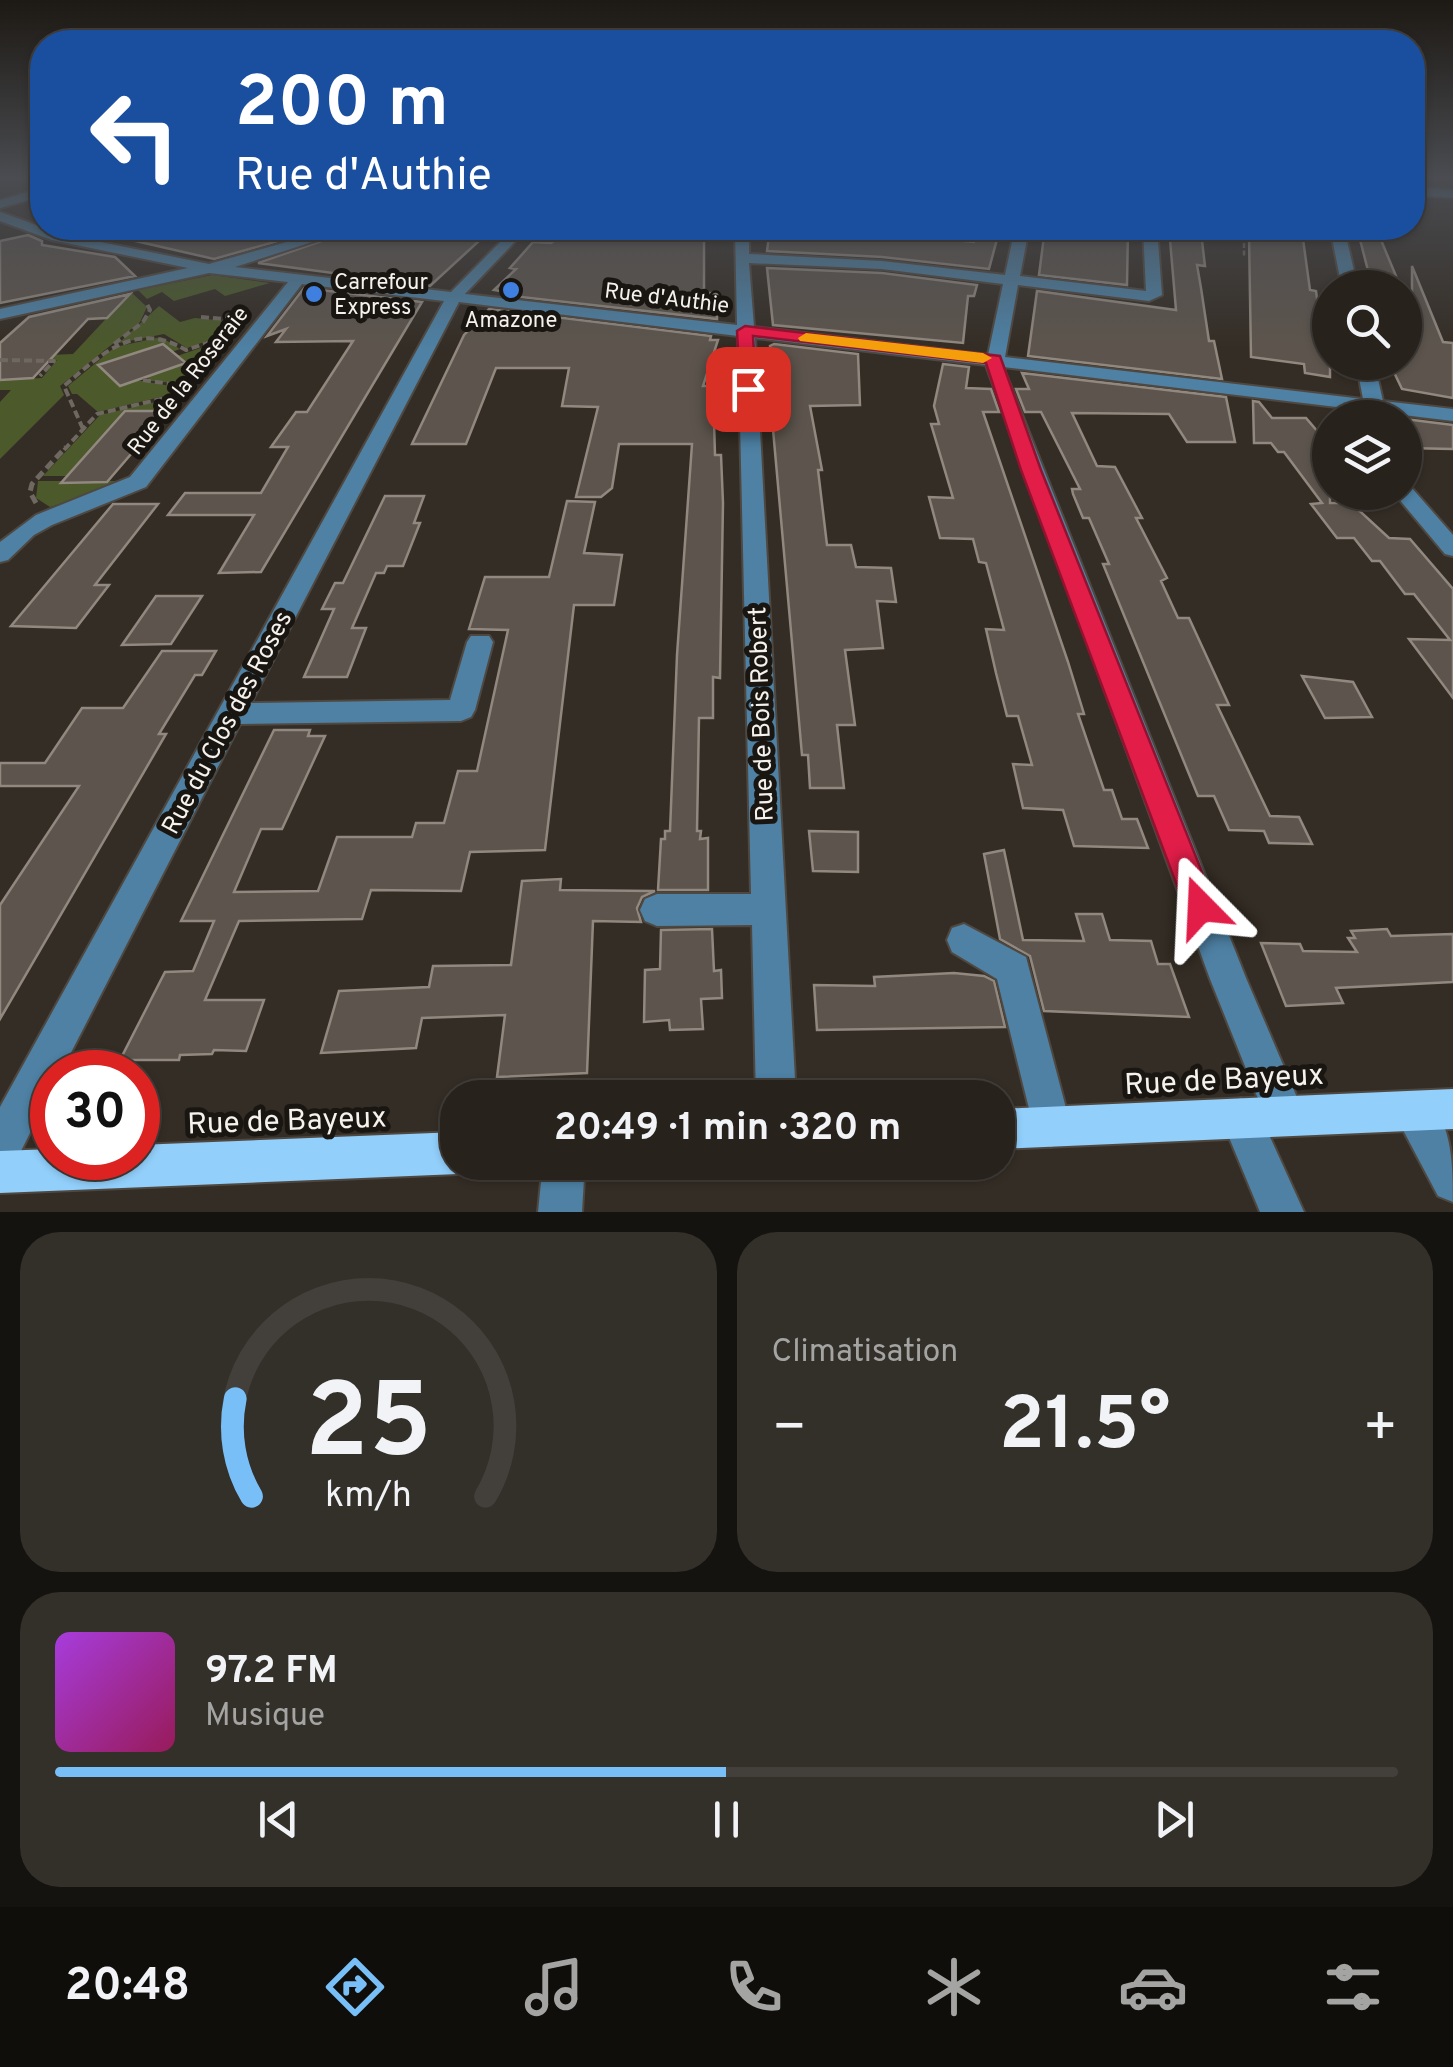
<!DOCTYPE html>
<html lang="fr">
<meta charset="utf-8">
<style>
:root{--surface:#27221c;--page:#332f29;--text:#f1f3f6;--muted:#a4a4a3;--line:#433f3b;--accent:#78bff7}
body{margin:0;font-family:Overpass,sans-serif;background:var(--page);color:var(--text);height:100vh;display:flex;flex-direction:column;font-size:38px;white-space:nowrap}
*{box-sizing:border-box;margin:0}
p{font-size:32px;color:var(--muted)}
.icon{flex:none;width:55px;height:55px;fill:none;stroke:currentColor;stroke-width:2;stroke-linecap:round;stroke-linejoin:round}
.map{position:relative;height:1212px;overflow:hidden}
.side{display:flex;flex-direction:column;gap:20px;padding:20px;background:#15130f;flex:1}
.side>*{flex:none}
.banner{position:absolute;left:30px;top:30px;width:1395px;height:210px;border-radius:40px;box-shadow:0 2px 8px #0004,0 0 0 2px var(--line);background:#1a4fa0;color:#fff;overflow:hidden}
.tools{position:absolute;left:1312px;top:270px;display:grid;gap:20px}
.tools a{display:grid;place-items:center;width:110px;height:110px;border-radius:50%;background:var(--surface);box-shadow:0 2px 8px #0004,0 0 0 2px var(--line);font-size:50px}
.speed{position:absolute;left:30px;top:1050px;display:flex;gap:20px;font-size:50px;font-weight:700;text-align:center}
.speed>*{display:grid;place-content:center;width:130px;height:130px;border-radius:50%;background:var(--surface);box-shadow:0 2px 8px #0004,0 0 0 2px var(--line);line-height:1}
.speed .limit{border:15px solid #d22;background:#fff;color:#111}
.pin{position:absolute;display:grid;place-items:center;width:85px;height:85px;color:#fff;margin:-42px;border-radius:20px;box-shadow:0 5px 15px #0006}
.me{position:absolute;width:110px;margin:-55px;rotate:339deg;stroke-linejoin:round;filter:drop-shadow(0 0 8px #0008)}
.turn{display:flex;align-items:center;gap:35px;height:210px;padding:0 40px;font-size:45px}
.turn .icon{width:130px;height:130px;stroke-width:2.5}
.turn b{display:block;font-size:70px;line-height:85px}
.big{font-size:75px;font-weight:700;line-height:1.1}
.side .card{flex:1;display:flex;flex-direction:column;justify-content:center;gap:15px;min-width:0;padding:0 35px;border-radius:40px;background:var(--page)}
.side .dial{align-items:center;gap:0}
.dial svg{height:260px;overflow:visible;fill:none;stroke:var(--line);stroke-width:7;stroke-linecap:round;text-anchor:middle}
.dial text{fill:var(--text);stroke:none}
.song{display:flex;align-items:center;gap:30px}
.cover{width:120px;height:120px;border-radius:15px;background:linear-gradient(135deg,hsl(280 70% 55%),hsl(330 70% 35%))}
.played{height:10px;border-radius:5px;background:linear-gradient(90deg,var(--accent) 50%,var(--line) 50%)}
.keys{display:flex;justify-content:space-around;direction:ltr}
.heat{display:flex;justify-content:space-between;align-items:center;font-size:55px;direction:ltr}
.side .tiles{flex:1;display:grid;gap:20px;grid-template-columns:1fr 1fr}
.card:last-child{grid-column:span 2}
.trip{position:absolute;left:440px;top:1080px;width:575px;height:100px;border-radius:40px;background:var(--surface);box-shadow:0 2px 8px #0004,0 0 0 2px var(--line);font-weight:700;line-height:100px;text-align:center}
.dock{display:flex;height:160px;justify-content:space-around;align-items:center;background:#100e0b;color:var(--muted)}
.dock .icon{width:70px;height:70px}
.dock .on{color:var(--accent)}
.dock b{font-size:45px;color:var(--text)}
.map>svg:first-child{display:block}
.green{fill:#4b592b}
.building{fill:#5d554d;stroke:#91887f;stroke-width:2.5}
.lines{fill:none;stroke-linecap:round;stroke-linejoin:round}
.minor-casing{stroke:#4f4841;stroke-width:4}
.major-casing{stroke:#4f4841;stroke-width:4}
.path-far2{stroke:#6e6861;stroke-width:2.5;stroke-dasharray:5 2.5;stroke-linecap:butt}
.path-far1{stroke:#6e6861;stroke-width:4;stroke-dasharray:8 4;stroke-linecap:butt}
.path{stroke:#6e6861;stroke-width:5;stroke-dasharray:9 5;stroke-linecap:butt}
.minor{fill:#4e81a4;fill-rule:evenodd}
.major{fill:#92cffb;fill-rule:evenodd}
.route{fill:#e11d48;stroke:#92132f;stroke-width:2.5}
.slow{fill:#f59e0b}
.shop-dot{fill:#3f7fe0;stroke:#191612;stroke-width:4}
.labels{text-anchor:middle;stroke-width:10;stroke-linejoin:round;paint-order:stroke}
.far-poi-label{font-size:22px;fill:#f5f1ec;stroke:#191612;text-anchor:start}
.far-street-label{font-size:22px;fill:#f5f1ec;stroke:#191612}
.street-label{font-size:25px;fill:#f5f1ec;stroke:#191612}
.near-street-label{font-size:30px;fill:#f5f1ec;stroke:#191612}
</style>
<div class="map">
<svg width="1453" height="1212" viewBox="0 0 1453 1212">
<rect width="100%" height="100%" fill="#342d25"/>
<path class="green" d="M212,275L270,283L225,296L215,289L174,301L162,292L147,299L138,290Z
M131,292L147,307L140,322L60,386L64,395L0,459V402L11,390H0V380L42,378L57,360L0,357L73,354Z
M159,306L180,322L195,318L237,322L227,334L187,348L164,334L119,343Z
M161,337L180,349L172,352L162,345L98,366L120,385L136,380L182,388L177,393L98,412L77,394H72L68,386L115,347Z
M221,341L185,384L151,381L147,377L185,364L177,356Z
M172,398L167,406H182L178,411L125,412L68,476H43L100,415Z
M38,481H122L112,489L50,507L36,498Z"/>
<path class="building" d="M119,228H324L214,259L118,237Z
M359,228H493L430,286L258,263Z
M572,228L704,237V293H717V319L504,295L506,292L494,290L516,269L510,268L533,242L551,243Z
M770,228H915L908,236L974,242L978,228H1000L989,269L882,257L767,251Z
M1045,228H1128L1127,285L1039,275Z
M1169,228H1191L1201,232L1205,266L1197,265L1201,288L1209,341H1214L1222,379L1028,356L1037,291L1176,310Z
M1357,228H1376L1401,288L1372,286Z
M1270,234L1303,239L1310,290L1316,291L1322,337L1330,338V377L1305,373L1304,364L1251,357L1249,235L1270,238Z
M28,235L42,241V245L115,257L135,276L0,303V241Z
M1412,266L1443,342L1453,343V398L1402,389L1389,362H1405V298L1412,315Z
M767,268L882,273L977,285L974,296H968L963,343L773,325Z
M304,288L422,302L261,572L219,573L254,515H168L185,493H261L288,447H271L296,412H307L353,341L276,342L286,329L267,336Z
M130,294L107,318L88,319L33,378L0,380V343L29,317Z
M489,309L711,336L710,340H718L703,386H713L715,455H721L723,503L720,678L713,677V718H699L697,831H701L700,839L708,838V890H658L661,839H665V831H670L677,655L692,444H619L612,488L601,497H576L598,407L562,406L569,368H496L466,444H412L464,335Z
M163,344L186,363L120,386L98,365Z
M774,344L858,354L860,405L810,406L822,470H818L827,545H851L856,567L891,568L896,602L877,601L883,648L845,650L855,725H837L844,788H810L808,755H802L768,373H775L770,346Z
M943,364L969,367L966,388L991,389L999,412H983L1068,662L1084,714H1078L1104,790H1112L1122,819H1137L1148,848L1074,846L1063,810L1023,808L1013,764L1032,765L1018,716H1007L996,673L986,629L1004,630L986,563L979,562L973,539L940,538L929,497L953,498L931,424H939L934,406Z
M1022,373L1226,397L1235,442H1187L1169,414L1072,413L1097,466L1115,467L1142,518H1136L1167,578L1161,581L1178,618H1189L1229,705H1217L1270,816L1299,817L1312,844L1269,843L1264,831L1229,830L1214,796H1198L1103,564H1109L1089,518H1083L1073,494L1072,489H1080L1041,412H1025L1016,389H1029Z
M1253,401L1259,402L1272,418H1306L1330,446V503H1351L1389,538L1410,539L1453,589V698L1409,639L1450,640L1414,594H1405L1380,561H1372L1354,538H1337L1311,504L1322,503L1284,452H1278L1271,443H1254Z
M125,411H160L148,425H156L107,482L61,483Z
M1405,419L1453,425V449L1405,448Z
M385,496H424L414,523H420L403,566H387L384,573H376L352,628H366L347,677H304L334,609H322L335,583H343Z
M567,501L595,502L584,553L622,555L614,605H574L545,850L470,852L461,891L371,890L362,919L239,921L205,1000H264L246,1051L214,1050L212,1054L180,1055L179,1060H120L165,972L193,971L214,921H181L274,730H310L308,736H325L282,829H261L234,892L318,891L337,837H412L416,823H444L458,771H477L508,630L469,629L485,577H549Z
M113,504H158L95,585H109L76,628L11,626Z
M156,596H202L171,644L122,645Z
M162,651H216L202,675H195L159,734H166L0,1019V905L79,786H0V763H45L82,708H123Z
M1302,676L1353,682L1372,717L1325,718Z
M809,831L858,832V872L813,871Z
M1004,850L1023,940L1084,941L1076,914H1102L1110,940L1151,941L1158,964H1170L1189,1017L1044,1011L1030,956L1000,939L984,854Z
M561,879L560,890L655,891L642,897L637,908L641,922L593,921L587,1073L497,1077L505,1015L422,1018L416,1048L321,1053L339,991L429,987L433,966L511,965L522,881Z
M712,929L714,971L721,970L722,998L701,999L703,1029L670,1030L669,1020L644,1022L645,970L660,969L661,930Z
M1387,929L1391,936L1453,934V982L1336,988L1343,1003L1286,1006L1261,943L1300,944L1303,951L1357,952L1348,938H1355L1351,931Z
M954,973L984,976L994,981L1005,1027L817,1030L814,985L875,986L874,977Z"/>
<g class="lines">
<defs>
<path id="minor" d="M1412,187L1453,190V198L1412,195Z
M42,188V196L0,208V200Z
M0,212L61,234L209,264L336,228H355L235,267L451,292L514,228H528L465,294L737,325L735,228H749V254L882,261L1005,275L1015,228H1029L1020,276L1146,291L1143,228H1157L1162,295L1149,301L1018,285L1005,357L1363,399L1356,362H1374L1383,401L1453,409V421L1003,367L1246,978L1305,1116L1299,1130L1285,1136L1271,1130L1265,1116L1210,979L986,365L755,338L796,1098H756L752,925L657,926L645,921L640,910L645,899L657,894H751L738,336L459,302L251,703L450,700L467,642L471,636H489L493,642L475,710L471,717L461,721L240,724L61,1072H52V1089L15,1163L0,1169V1107L444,301L302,284L146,487L52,525L34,535L8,560L0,562V542L36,515L130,477L288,282L209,273L0,319V309L188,268L52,240L0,221ZM749,263L882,269L1003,284L988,355L754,327Z
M1330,228H1344L1358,288H1342Z
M1405,486L1411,487L1453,535V556L1445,554L1393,492H1405Z
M964,924L1026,957L1071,1127L1065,1141L1051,1147L1037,1141L997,979L952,952L947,940L952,928Z
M1413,1091C1453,1109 1453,1163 1453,1202L1438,1196L1393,1111L1399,1097Z
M1241,1098L1255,1104L1304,1212H1260L1221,1118L1227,1104Z
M543,1162H585L582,1212H538Z"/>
<path id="major" d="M1453,1089V1129L998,1149V1109Z
M458,1132V1162H475L473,1168L458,1174L0,1193V1151L52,1149V1158H138V1145Z"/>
</defs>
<use href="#minor" class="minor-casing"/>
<use href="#major" class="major-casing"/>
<path class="path-far2" d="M1244,228V257"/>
<path class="path-far1" d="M201,317L237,320
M114,344L143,322L150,310L146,302
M0,360L54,361L40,376
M143,380L184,386
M83,429L64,386C103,353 135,320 186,350L222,338
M64,450L97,414L178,395"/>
<path class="path" d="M36,503L30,492L32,484L66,447"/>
<use href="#minor" class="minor"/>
<use href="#major" class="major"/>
</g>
<linearGradient id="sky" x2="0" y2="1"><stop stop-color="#1d1914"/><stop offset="0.51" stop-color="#4a4c51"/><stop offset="1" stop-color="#4a4c51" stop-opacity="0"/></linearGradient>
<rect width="1453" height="349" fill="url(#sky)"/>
<path class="route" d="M745,326L1000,356L1041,470L1216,907L1212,917L1201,921L1190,917L1185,907L1021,470L986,363L753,336L756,389L748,394L740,389L737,331Z"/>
<path class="slow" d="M806,333L983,353L992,358L983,363L800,341L798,338Z"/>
<g class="shop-dot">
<circle cx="511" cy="290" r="10"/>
<circle cx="314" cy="294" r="10"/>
</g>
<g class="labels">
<g class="far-poi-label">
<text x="334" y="289">Carrefour<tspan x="334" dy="25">Express</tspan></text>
<text x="511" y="327" text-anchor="middle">Amazone</text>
</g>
<g class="far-street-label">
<text transform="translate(667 297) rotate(7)" y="8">Rue d'Authie</text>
<text transform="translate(187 380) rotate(-52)" y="8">Rue de la Roseraie</text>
</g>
<g class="street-label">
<text transform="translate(760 714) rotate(-92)" y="9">Rue de Bois Robert</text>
<text transform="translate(226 722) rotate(-62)" y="9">Rue du Clos des Roses</text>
</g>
<g class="near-street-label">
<text transform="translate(1224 1079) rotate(-3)" y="10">Rue de Bayeux</text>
<text transform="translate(287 1120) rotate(-2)" y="10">Rue de Bayeux</text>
</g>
</g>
</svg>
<div class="tools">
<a><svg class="icon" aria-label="search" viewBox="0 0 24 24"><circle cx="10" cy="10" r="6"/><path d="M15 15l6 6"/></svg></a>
<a><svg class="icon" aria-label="layers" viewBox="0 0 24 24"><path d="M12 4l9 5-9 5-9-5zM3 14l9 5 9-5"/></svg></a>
</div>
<div class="speed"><div class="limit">30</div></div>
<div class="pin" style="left:748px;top:389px;background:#d93025"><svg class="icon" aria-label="arrive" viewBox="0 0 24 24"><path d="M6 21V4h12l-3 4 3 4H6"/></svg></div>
<svg class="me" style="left:1201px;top:907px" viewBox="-20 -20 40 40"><path d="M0-17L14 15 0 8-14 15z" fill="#e11d48" stroke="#fff" stroke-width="4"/></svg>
<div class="trip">20:49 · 1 min · 320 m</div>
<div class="banner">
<div class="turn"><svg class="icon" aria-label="left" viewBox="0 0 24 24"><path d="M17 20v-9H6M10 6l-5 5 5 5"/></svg><div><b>200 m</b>Rue d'Authie</div></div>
</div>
</div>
<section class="side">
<div class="tiles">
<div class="card dial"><svg viewBox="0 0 100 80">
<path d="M14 69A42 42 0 1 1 86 69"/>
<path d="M14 69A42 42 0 0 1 9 39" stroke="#78bff7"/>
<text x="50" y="56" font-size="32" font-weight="700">25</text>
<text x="50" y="72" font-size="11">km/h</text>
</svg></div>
<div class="card"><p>Climatisation</p>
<div class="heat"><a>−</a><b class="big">21.5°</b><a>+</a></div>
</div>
<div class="card">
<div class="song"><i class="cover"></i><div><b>97.2 FM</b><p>Musique</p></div></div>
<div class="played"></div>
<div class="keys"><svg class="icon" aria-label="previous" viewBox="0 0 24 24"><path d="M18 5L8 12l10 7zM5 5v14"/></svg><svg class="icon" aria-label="pause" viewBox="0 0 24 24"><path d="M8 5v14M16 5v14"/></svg><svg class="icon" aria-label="next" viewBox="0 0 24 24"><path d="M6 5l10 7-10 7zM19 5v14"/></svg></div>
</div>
</div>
</section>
<nav class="dock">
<b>20:48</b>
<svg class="icon on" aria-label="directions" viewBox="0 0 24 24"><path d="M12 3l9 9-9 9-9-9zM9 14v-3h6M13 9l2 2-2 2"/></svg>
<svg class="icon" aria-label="music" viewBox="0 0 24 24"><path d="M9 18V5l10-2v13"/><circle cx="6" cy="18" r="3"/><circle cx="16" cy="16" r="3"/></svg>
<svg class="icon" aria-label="phone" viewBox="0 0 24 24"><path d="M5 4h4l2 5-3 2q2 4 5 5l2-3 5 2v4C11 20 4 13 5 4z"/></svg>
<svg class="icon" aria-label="climate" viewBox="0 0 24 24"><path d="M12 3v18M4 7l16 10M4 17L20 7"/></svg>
<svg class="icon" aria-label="car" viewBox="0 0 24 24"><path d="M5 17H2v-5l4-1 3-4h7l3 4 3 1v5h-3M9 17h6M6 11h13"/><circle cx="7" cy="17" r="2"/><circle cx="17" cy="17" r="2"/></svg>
<svg class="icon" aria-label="filters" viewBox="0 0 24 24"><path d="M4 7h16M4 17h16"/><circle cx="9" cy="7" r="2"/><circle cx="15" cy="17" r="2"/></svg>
</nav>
